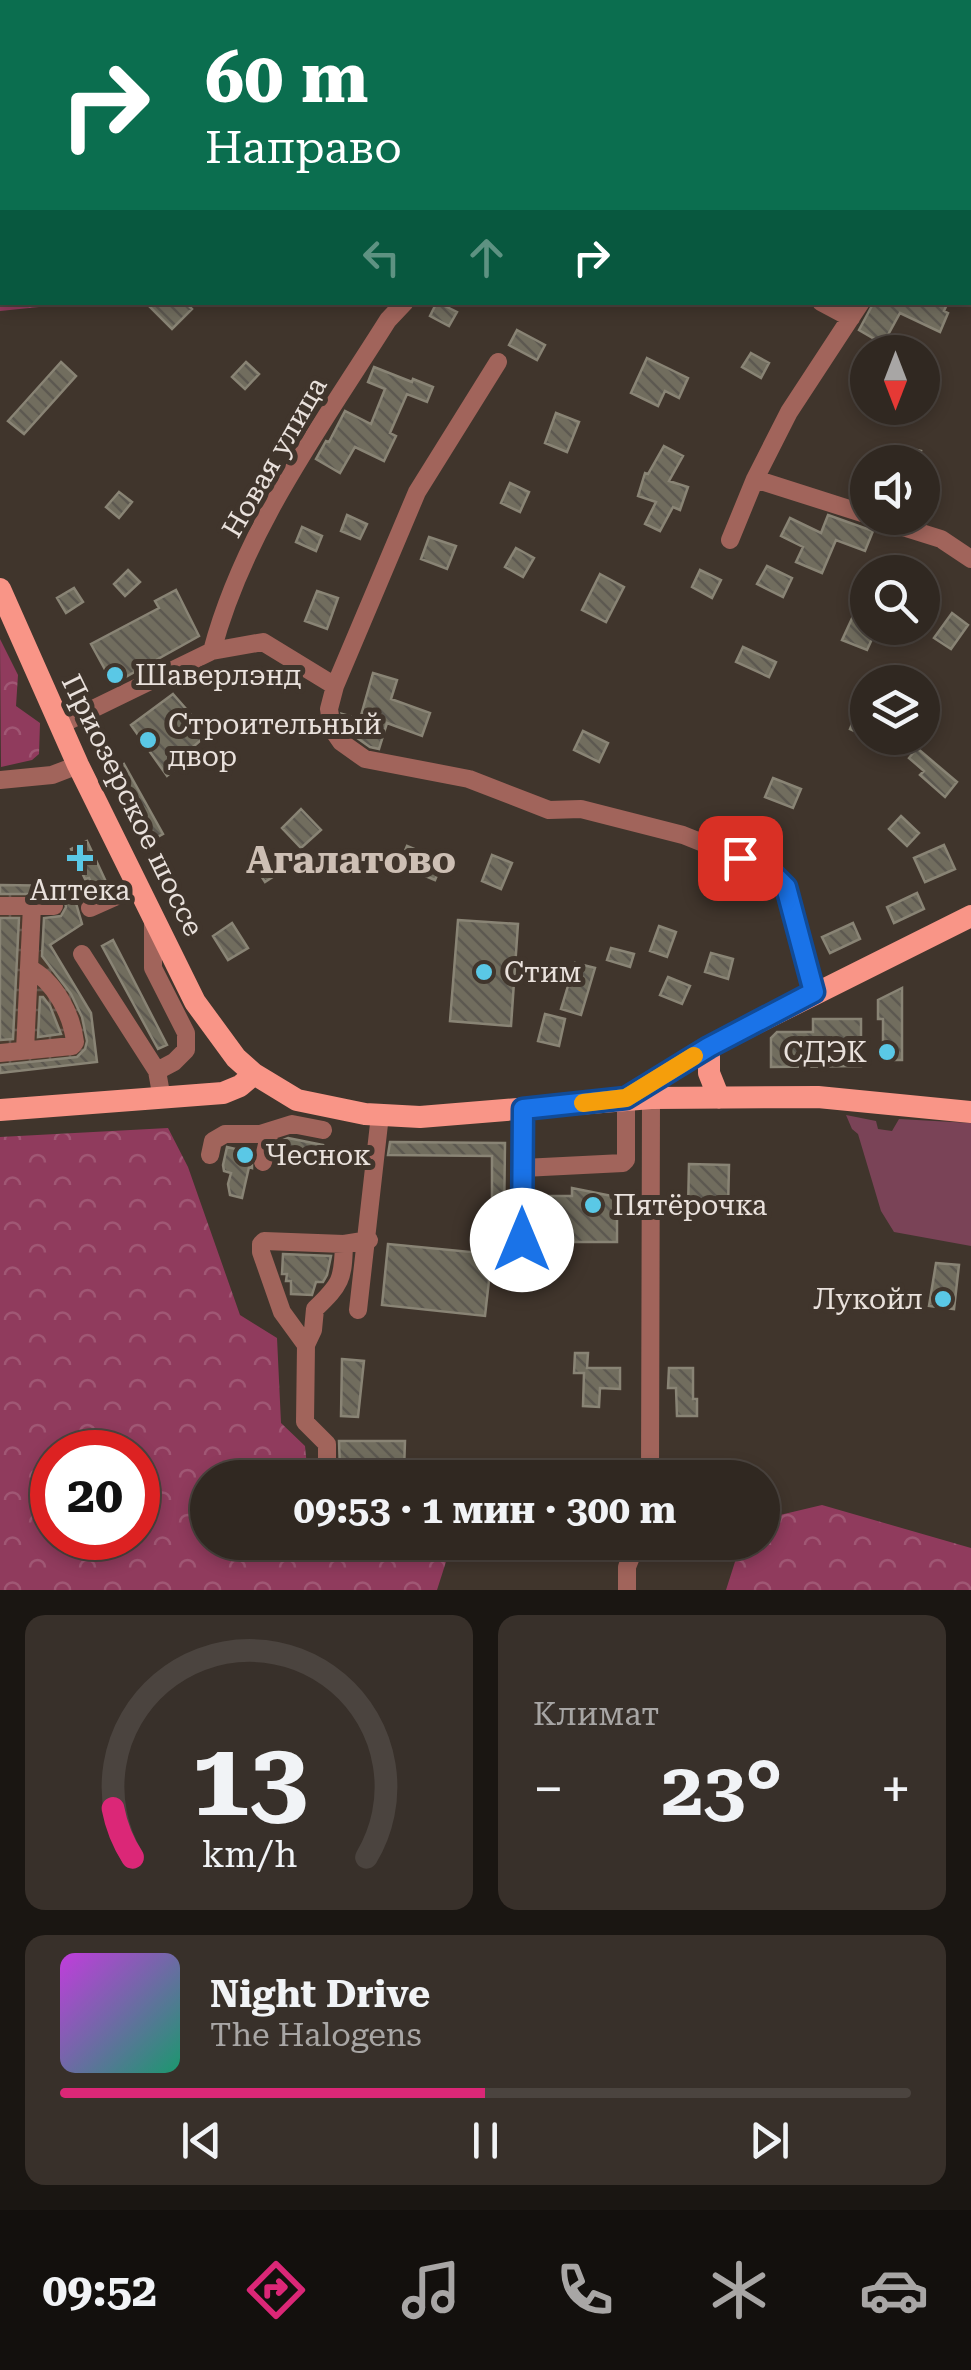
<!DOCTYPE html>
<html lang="ru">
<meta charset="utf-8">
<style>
:root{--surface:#302821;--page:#38302a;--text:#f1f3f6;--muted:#a8a6a5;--line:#4b443f;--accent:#db2777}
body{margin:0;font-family:"Roboto Serif",serif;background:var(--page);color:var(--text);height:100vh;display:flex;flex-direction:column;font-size:38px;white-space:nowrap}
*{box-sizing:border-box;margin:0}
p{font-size:32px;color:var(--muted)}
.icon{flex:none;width:55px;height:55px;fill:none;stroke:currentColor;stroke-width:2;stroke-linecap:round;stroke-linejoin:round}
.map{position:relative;height:1590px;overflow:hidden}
.side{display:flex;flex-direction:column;gap:25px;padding:25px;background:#1a1612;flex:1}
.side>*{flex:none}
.top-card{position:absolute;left:0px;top:0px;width:972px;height:305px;box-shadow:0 5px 15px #0003,0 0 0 2px var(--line);background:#0b6e4f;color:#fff;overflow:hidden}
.needle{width:65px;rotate:180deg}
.buttons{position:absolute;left:850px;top:335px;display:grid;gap:20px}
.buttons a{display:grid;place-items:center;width:90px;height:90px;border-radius:50%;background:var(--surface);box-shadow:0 5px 15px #0003,0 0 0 2px var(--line);font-size:50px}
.speed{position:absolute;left:30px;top:1430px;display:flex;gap:20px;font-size:50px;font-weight:700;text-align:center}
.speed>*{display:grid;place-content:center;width:130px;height:130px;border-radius:50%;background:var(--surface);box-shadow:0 5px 15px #0003,0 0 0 2px var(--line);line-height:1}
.speed .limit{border:15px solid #d22;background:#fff;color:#111}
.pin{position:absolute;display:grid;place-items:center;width:85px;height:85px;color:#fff;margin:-42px;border-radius:20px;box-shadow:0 5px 15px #0006}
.me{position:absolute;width:110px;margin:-55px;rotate:0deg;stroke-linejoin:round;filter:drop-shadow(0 0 8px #0008)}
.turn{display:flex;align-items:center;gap:35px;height:210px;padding:0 40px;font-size:45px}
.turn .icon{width:130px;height:130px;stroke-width:2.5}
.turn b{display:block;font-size:70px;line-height:85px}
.lanes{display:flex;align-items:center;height:95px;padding:0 40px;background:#0003;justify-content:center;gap:50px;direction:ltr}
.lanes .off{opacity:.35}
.big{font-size:75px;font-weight:700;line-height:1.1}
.side .tile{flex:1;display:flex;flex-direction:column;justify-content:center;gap:15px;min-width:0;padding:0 35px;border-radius:20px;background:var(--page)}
.side .dial{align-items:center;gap:0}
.dial svg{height:260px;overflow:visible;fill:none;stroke:var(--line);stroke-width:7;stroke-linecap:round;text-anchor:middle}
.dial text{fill:var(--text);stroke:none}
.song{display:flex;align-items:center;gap:30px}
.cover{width:120px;height:120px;border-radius:15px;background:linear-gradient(135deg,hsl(290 70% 55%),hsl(160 70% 35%))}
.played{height:10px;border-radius:5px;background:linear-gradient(90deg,var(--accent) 50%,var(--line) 50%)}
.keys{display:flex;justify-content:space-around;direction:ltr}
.heat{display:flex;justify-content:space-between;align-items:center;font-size:55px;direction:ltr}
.side .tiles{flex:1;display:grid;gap:25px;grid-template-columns:1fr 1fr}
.tile:last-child{grid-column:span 2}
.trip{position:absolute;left:190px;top:1460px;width:590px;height:100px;border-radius:50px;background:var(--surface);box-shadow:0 5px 15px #0003,0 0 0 2px var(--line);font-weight:700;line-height:100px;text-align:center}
.menu{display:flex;height:160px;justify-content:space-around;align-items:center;background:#13100d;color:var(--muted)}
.menu .icon{width:70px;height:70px}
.menu .selected{color:var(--accent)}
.menu b{font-size:45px;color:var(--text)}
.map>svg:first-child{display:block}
.industrial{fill:url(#industrial-grid)}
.green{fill:#7a4357}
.forest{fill:url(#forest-crowns);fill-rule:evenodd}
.building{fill:url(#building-back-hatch);stroke:#898475;stroke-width:2.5}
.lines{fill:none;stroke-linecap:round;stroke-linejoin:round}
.minor{stroke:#a1645b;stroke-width:18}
.major{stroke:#f99587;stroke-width:22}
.route-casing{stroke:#114b97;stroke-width:25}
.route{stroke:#1a73e8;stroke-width:18}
.slow{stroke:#f59e0b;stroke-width:18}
.poi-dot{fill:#5ac8e6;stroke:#40352c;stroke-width:4}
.labels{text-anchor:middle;stroke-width:10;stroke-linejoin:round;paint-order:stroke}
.street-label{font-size:28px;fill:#e9e1dc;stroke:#40352c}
.poi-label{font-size:28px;fill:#e9e1dc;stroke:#40352c;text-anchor:start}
.district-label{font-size:38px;font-weight:bold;fill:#cdbfb4;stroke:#40352c}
</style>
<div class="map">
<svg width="971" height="1590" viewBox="0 0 971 1590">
<defs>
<pattern id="industrial-grid" width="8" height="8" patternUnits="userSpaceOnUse" patternTransform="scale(2.5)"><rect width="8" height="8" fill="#4c3b2e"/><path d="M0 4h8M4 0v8" fill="none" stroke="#66574c"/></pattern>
<pattern id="forest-crowns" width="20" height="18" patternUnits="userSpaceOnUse" patternTransform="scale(2.5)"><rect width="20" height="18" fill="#903b5d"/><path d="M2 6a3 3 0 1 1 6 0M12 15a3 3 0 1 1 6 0" fill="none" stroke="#a05774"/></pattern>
<pattern id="building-back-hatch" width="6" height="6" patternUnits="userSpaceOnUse" patternTransform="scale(2.5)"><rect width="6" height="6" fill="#716d5e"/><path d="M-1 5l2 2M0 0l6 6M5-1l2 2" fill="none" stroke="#5c5850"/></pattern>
</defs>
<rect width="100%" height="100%" fill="#40352c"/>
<path class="industrial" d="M0,885L61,886V914H40L39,951L50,945L91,1013L97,1062L0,1073Z"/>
<path class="green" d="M846,1115L876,1121L878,1129L892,1131L899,1119L971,1123V1246L894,1232L881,1211L858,1134L852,1129Z"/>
<path class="forest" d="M0,0H295L2,2V302L45,303L39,307L0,311Z
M0,639L18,675L16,706L40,723L39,754L32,760L1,767Z
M168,1128L188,1167L240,1315L277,1338L281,1423L305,1446L308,1477L208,1478V1542L282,1543L281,1546L295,1557L318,1543H452L437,1590H0V1137ZM52,1452H138V1538H52Z
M822,1505L971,1548V1590H726L741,1543L762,1542L763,1519Z"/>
<path class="building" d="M145,302H185L192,309L172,329Z
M437,302L457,312L449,326L430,316Z
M874,302H948L944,311L948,313L940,332L900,313L883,344L859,330Z
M517,330L545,345L537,360L509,345Z
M751,353L769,363L761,378L742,367Z
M647,358L688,378L679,398L665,391L658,406L631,393Z
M61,362L76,376L24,434L8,421Z
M246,362L259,374L245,389L232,377Z
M374,367L412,382L413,379L433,387L427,402L407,394L390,433L396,436L384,461L355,447L340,473L316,459L326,441L329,442L345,411L371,424L385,389L368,382Z
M556,413L579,422L567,452L545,443Z
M664,446L683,456L669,481L688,487L680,510L673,507L660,531L645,524L656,502L638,496L645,473L648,474Z
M899,446L921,451L918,462H895Z
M510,483L529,492L520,512L501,503Z
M119,492L132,502L119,518L106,507Z
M347,515L367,524L360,539L341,531Z
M828,515L873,531L865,551L836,540L822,573L796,562L803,547L781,536L790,518L821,533Z
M302,527L322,536L316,551L296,542Z
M429,537L456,546L447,569L421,559Z
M516,548L534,558L523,577L505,567Z
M767,566L792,578L783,597L757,584Z
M128,570L140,582L125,596L114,584Z
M700,570L721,580L712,598L692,587Z
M600,574L624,587L606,622L582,610Z
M74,588L83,602L66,613L57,598Z
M176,590L199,636L113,684L91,644L159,608L155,601Z
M317,591L338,598L327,629L305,621Z
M855,612L868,618V628H877L867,650L842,640Z
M952,613L968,625L951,649L934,638Z
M743,647L776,662L769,677L736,662Z
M373,673L397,680L391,699L430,713L422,736L387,723L379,749L370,747L350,733L342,714L360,719Z
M867,688H868V737L850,729Z
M173,694L208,734L186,753L189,757L167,776L131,725Z
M583,731L608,743L599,762L574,750Z
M917,748L957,782L945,797L920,775L924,771L909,758Z
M124,764L163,834L152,840L114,769Z
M773,778L801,789L793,808L765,797Z
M301,809L321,830L301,848L282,828Z
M901,816L919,833L907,846L889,829Z
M87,841L108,886L95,891L89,878L85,879L71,849Z
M944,845L955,869L925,882L914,858Z
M407,846L443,861L435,880L399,865Z
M269,851L282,871L265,882L252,862Z
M492,855L512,863L501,889L482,881Z
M0,885L71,886L82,924L50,945L91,1013L97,1062L0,1073V1065L77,1057L85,1049L87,1041L82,1017L71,994L42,956L44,918L61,916L66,907L65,901L54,894H0Z
M917,893L924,909L894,923L887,907Z
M0,918H19L13,1039L0,1040Z
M458,920L518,924L511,1026L450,1021Z
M232,923L248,948L228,960L213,936Z
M853,923L860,939L830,953L822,937Z
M659,926L676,932L667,957L650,951Z
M113,940L167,1045L158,1049L102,946Z
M611,948L634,954L630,967L607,960Z
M711,953L733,959L728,979L705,972Z
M575,963L595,968L581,1015L561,1009Z
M668,977L690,986L682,1004L660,995Z
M902,988V1060H883V1019H878V1000Z
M40,997H43L50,1006L61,1034L38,1037Z
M545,1014L565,1019L559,1046L538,1041Z
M813,1019H861V1066L771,1067V1038L777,1032H813Z
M288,1138L323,1145L320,1165L277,1157L281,1141Z
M390,1142L505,1143L504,1224H492V1156L388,1155Z
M227,1147L252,1153V1168L249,1167L242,1198L230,1195L228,1184L231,1173L224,1171L223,1165Z
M689,1164L729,1165L728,1210L688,1209Z
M572,1188L617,1197V1242H553L547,1237L548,1196H572Z
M388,1244L492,1254L485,1316L382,1305Z
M283,1254L331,1256L327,1275L323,1282H316L312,1295L291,1294V1281H286L287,1274H282Z
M936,1263L959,1265L954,1309L929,1306Z
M575,1353H588L587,1368H620V1389L600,1388L599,1407L583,1406L584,1373H574Z
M342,1359L364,1361L358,1417L341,1416Z
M669,1368H693V1399H697V1416H677L676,1388H668Z
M339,1441H405L404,1470L340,1469Z"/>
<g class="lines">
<path class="minor" d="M776,0L778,2
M345,2L346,0
M622,2L624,0
M970,142L971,141
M970,246L971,247
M821,302L851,318
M755,479L868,515
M874,518L941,539L971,559
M730,540L755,479L789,412L861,302
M212,651C244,530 322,425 388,320L405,302
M335,686L329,709L332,729L341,742L365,759L469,779L549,810L581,809L683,835L768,869L786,887L814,992
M60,725L212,651L263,642L335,686L417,492L498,362
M0,780L52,775L78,765
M0,906H54
M90,908L137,887
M153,919V968L186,1033V1050L174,1062L157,1071L162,1099
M82,954L157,1071
M25,1050L32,906
M0,1053L72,1046L75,1042C72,1014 54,981 29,968
M523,1109L522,1240L531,1248H542
M210,1155L213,1141L225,1134H260L292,1124L323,1130
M263,1162L270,1131
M523,1168L623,1163L626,1160V1098
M358,1310L380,1115
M306,1345L313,1330L315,1309C341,1284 343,1280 344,1244
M327,1478V1444L305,1422L306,1345L282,1312L261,1252V1244L264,1241L344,1244L369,1240
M650,1478L651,1098
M627,1590V1567L637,1542"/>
<path class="major" d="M0,589L78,765L195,1002L236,1058L254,1074L297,1100L365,1114L420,1117L651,1098L818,1097L971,1112
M709,1047V1073L719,1098
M629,1097L709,1047L971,916
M0,1110L223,1093L240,1086L254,1074"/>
</g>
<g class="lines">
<defs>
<path id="route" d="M522,1240L523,1109L626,1098L709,1047L814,992L786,887L768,869L740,858"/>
</defs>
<use href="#route" class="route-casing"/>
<use href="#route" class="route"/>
<path class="slow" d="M583,1103L626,1098L694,1056"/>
</g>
<g class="poi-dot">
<circle cx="115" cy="675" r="10"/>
<circle cx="148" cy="740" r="10"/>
<path d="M75 843h10v10h10v10h-10v10h-10v-10h-10v-10h10z"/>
<circle cx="484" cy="972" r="10"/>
<circle cx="887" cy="1052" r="10"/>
<circle cx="245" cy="1155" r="10"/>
<circle cx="593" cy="1205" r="10"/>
<circle cx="943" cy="1299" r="10"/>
</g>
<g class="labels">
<g class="street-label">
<text transform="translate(274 457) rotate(-60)" y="10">Новая улица</text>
<text transform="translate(133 805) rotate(64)" y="10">Приозерское шоссе</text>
</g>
<g class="poi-label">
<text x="135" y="685">Шаверлэнд</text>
<text x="168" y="734">Строительный<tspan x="168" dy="32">двор</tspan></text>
<text x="80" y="900" text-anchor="middle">Аптека</text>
<text x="504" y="982">Стим</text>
<text x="867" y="1062" text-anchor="end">СДЭК</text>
<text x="265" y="1165">Чеснок</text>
<text x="613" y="1215">Пятёрочка</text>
<text x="923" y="1309" text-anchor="end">Лукойл</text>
</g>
<g class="district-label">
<text x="351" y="873">Агалатово</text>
</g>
</g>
</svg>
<div class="buttons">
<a><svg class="needle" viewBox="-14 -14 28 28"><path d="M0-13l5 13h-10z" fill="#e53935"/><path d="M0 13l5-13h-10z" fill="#a8a6a5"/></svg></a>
<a><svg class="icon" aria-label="sound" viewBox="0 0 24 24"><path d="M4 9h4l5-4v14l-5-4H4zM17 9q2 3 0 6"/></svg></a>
<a><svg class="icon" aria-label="search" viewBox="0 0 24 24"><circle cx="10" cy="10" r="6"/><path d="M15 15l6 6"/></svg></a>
<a><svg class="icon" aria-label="layers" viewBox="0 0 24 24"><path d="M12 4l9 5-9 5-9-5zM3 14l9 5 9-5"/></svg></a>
</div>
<div class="speed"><div class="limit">20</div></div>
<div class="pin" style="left:740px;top:858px;background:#d93025"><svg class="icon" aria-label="arrive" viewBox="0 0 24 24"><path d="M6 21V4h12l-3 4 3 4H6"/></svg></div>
<svg class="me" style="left:522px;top:1240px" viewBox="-20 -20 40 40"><circle r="19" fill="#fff"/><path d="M0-13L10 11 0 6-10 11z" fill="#1a73e8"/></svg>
<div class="trip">09:53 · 1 мин · 300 m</div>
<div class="top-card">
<div class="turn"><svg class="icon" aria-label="right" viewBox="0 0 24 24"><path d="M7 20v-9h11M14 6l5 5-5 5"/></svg><div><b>60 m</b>Направо</div></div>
<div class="lanes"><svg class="icon off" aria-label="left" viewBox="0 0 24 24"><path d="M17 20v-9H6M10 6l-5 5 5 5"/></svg><svg class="icon off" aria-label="ahead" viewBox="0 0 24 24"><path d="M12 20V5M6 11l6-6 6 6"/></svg><svg class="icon" aria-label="right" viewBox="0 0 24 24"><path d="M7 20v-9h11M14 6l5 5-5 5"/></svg></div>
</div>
</div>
<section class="side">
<div class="tiles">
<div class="tile dial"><svg viewBox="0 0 100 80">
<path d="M14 69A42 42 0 1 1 86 69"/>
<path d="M14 69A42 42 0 0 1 8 54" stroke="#db2777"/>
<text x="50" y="56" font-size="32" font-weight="700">13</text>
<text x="50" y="72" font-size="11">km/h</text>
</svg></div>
<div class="tile"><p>Климат</p>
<div class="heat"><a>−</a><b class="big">23°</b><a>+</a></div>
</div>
<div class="tile">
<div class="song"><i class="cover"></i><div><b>Night Drive</b><p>The Halogens</p></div></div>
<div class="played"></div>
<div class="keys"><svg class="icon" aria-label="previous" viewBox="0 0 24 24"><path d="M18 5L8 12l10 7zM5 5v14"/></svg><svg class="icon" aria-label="pause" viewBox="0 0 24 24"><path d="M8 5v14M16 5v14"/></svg><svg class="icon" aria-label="next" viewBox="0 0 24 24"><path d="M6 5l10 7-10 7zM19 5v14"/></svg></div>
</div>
</div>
</section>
<nav class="menu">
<b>09:52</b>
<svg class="icon selected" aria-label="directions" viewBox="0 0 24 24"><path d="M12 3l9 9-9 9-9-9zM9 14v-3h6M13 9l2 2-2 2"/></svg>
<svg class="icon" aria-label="music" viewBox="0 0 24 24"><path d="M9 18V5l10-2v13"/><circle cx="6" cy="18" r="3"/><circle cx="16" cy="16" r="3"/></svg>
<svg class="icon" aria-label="phone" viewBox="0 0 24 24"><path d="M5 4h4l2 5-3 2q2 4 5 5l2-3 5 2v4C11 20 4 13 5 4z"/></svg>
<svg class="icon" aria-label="climate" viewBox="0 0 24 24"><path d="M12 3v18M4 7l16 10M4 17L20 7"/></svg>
<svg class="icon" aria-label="car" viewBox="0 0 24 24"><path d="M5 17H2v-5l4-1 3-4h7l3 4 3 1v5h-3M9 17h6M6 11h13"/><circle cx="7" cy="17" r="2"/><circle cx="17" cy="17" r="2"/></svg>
</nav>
